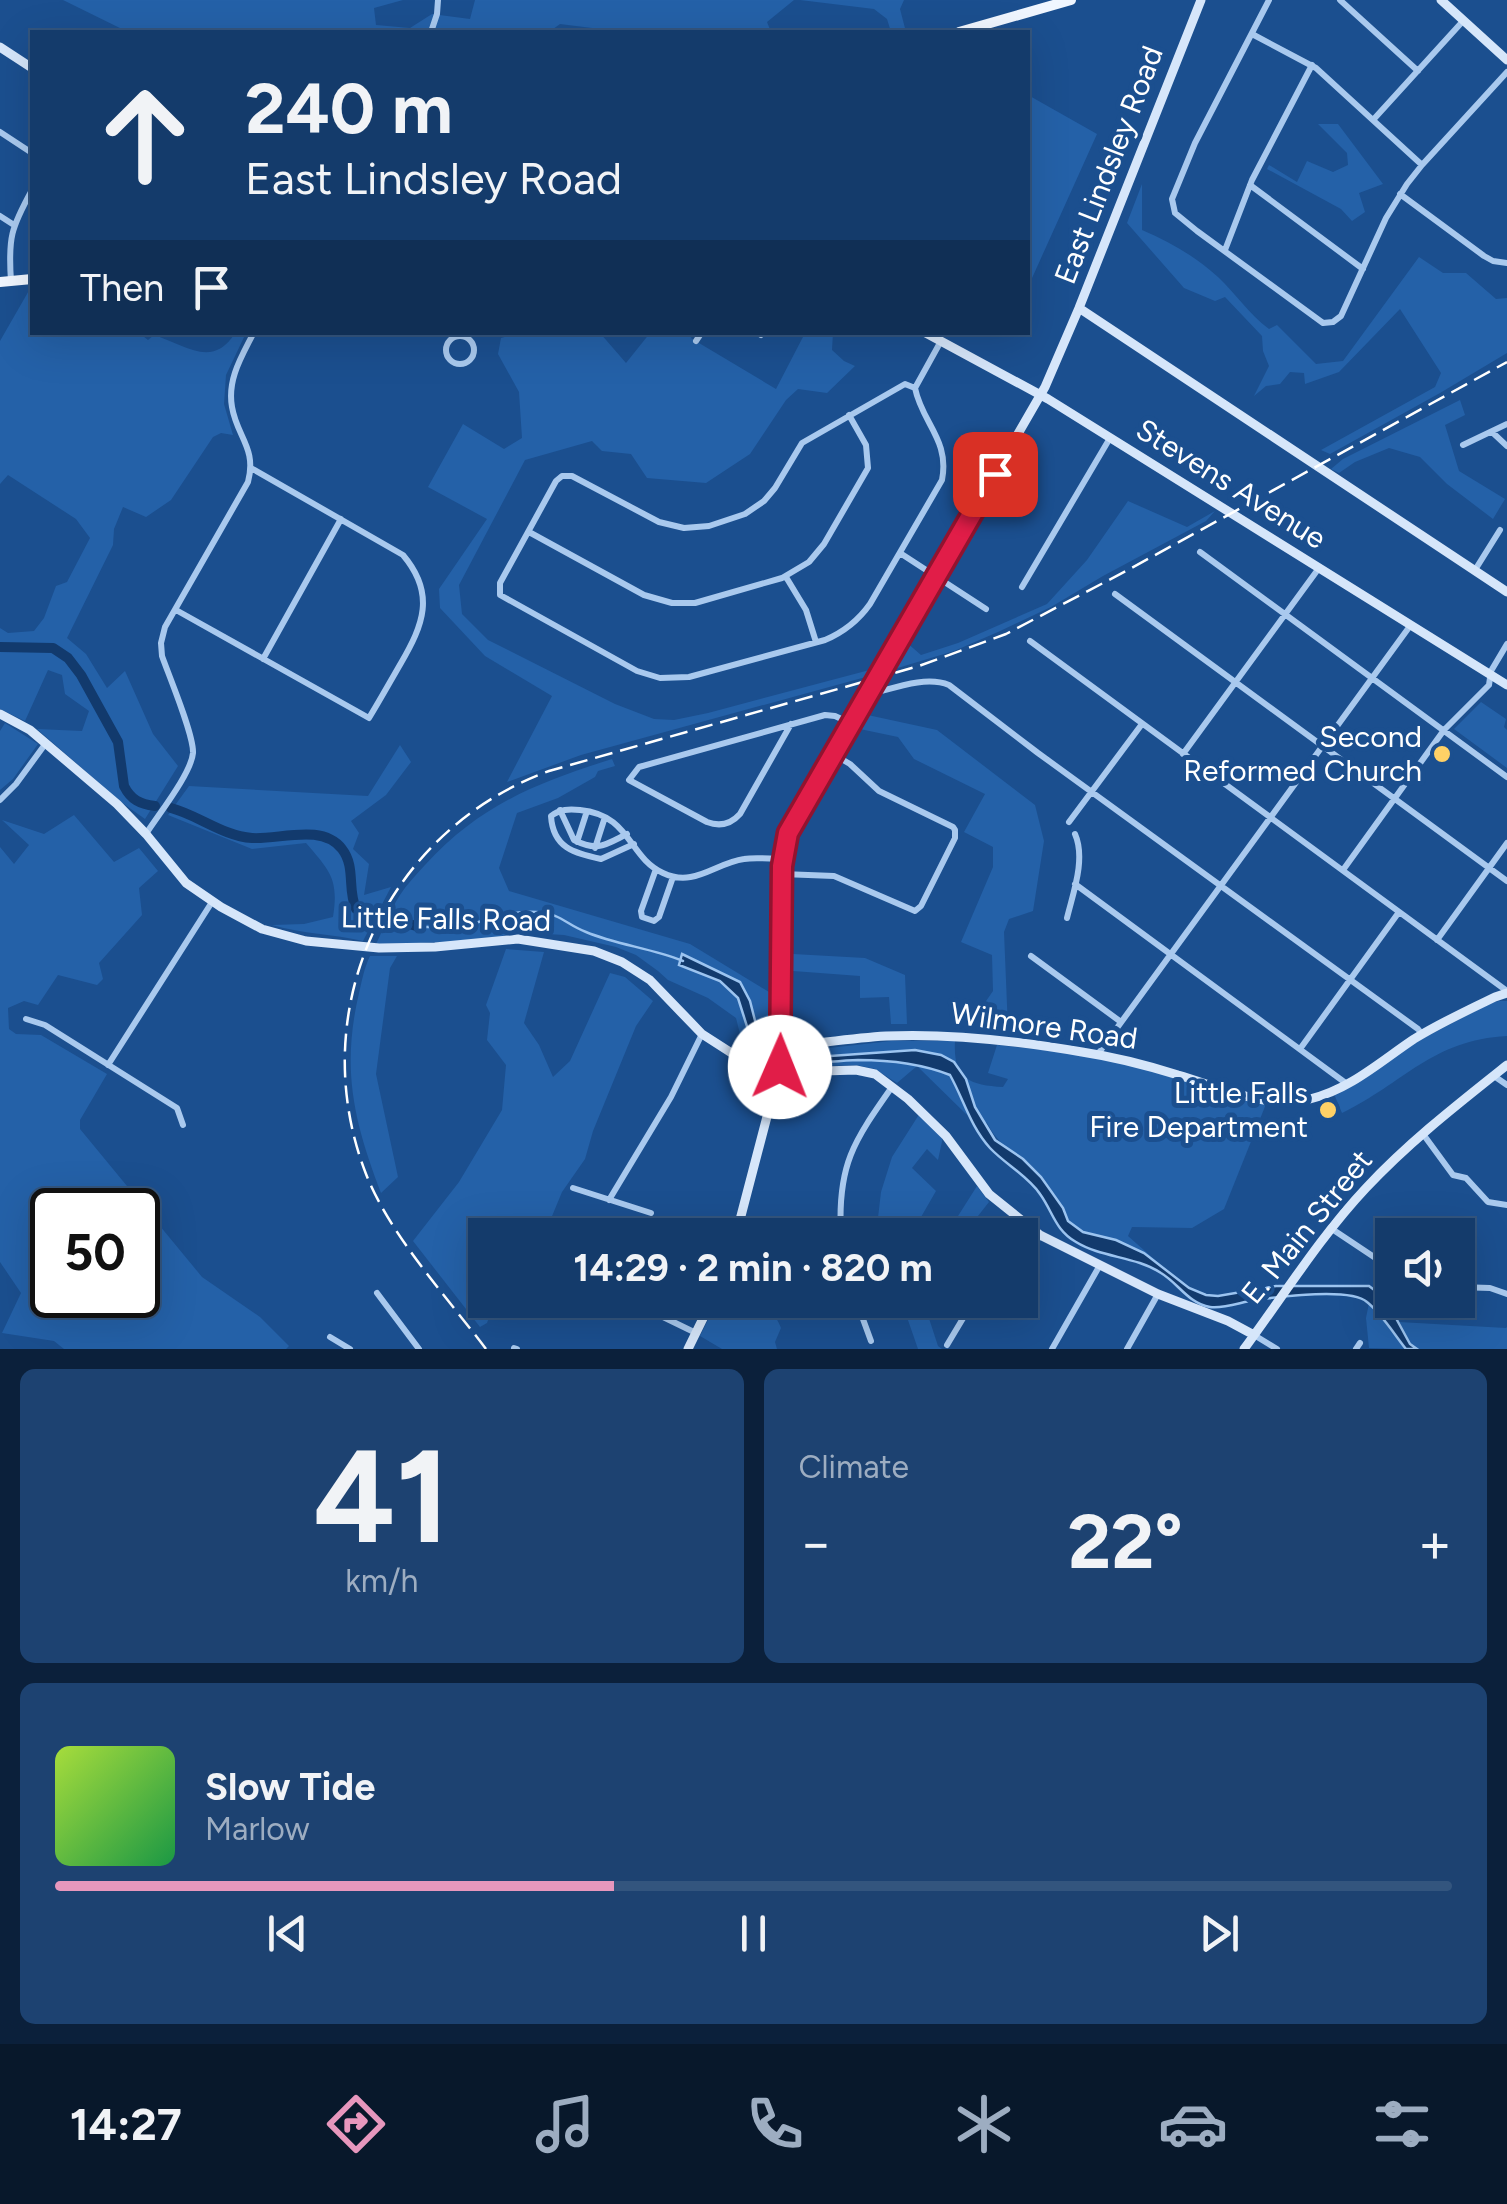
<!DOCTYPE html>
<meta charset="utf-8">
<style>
:root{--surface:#143b6b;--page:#1d4271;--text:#f1f3f6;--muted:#9dadc1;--line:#33557e;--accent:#e797bd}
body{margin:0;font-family:Figtree,sans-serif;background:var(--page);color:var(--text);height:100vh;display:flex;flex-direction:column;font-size:38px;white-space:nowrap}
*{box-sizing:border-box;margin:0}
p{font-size:32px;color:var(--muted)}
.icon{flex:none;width:55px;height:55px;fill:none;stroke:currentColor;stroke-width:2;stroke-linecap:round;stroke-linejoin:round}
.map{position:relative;height:1349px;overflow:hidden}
.details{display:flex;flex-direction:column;gap:20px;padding:20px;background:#0b203b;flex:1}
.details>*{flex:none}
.hud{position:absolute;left:30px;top:30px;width:1000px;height:305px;border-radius:0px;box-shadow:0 10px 40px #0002,0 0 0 2px var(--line);background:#143b6b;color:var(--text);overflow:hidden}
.controls{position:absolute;left:1375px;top:1218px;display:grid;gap:20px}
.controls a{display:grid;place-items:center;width:100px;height:100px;border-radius:0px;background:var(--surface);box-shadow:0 10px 40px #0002,0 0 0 2px var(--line);font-size:50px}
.speed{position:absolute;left:30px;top:1188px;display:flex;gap:20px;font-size:50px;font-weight:700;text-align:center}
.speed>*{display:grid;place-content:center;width:130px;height:130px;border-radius:50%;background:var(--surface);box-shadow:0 10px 40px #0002,0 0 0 2px var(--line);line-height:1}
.speed .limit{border:5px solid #111;border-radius:15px;background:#fff;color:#111}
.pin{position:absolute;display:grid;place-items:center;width:85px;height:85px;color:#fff;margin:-42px;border-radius:20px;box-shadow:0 5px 15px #0006}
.me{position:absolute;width:110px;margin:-55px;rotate:1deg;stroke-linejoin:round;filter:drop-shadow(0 0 8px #0008)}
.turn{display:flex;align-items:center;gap:35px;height:210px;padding:0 50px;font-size:45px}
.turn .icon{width:130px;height:130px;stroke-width:2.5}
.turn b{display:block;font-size:70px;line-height:85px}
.then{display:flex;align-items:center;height:95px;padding:0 50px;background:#0003;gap:20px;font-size:38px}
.big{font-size:75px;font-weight:700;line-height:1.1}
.details .tile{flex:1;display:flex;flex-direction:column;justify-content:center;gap:15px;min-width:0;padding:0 35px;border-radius:15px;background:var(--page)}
.details .dial{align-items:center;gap:0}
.dial b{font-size:130px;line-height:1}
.song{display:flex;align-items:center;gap:30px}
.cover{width:120px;height:120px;border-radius:15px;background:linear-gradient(135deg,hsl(80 70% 55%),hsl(140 70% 35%))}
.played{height:10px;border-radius:5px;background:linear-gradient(90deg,var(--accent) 40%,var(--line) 40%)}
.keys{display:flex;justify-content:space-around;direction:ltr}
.heat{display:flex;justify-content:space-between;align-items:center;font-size:55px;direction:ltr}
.details .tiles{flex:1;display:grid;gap:20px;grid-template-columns:1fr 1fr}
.tile:last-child{grid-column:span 2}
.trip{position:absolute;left:468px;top:1218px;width:570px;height:100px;border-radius:0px;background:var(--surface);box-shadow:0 10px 40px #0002,0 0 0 2px var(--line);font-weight:700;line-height:100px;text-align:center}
.menu{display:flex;height:160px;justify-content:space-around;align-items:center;background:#08182b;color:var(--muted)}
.menu .icon{width:70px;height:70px}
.menu .on{color:var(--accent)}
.menu b{font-size:45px;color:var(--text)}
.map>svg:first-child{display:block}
.green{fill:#2461a8;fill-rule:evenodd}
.water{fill:#123a6d;stroke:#9cc4f0;stroke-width:2.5}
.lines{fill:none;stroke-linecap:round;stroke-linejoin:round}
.stream{stroke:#9cc4f0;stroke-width:2.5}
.river{stroke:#123a6d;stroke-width:10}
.street{stroke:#a9c9ee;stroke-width:6}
.secondary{stroke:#d6e6fa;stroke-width:9}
.primary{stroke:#f0f6ff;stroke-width:10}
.rail{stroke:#fff;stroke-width:2.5;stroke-dasharray:18 8;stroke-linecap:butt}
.route-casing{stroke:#92132f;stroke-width:25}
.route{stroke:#e11d48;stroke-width:18}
.poi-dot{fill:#ffd166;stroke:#1b4f8f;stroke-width:4}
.labels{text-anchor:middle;stroke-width:10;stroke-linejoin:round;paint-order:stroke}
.street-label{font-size:30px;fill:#fff;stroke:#1b4f8f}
.poi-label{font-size:30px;fill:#fff;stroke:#1b4f8f;text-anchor:end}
</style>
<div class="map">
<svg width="1507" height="1349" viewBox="0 0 1507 1349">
<rect width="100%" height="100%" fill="#1b4f8f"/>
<path class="green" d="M63,0H403L374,8L376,25L410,28L432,14L470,19L475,0H794L767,22L771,32H602L600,29L560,24L549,32H128Z
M800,0H904L900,9L906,32H891L887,19L874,9Z
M1028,95L1097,134L1028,287Z
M1318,124H1338L1383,184L1359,193L1365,212L1352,221L1341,209L1267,169L1269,165L1297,182L1307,161L1333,172L1348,165L1347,153Z
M1142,184V230C1170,242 1195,256 1218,277C1236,294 1249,314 1269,329L1277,325L1316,364L1343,361L1419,257L1443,273H1466L1496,299L1507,298V353L1440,393L1330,454L1321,450L1435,387L1441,373L1400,309L1339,372L1305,384L1304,373L1290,372L1280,384L1266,386L1254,396L1269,366L1263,351L1262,336L1225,297L1215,301L1184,288L1127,223Z
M31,287L32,332L139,333L148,340L154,335C185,345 213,369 235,333H246L226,375L224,404L233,435L221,433L213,437L171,500L146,517L123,507L114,529L113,545L67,638L86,654L107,688L125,671L153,734L178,766L145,819L121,802L37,729L82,731L89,711L65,694L62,675L48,670L25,721L0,709V628L8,633L34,631L44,618L56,586L67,582L90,538L76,519L8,475L0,484V341Z
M519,333H600L626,363L650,333H691L693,334L691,338L699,343L776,389L804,335L803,333H833L832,350L844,361L855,366L827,393L798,389L786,400L750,454L706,483L647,478L631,454L602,451L592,441L525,460L459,585L462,614L488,640L615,704L654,719L674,720L708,713L877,668L873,675L581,755L507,782L552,696L485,656L440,608L439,589L487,519L428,487L463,424L504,449L522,438L519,392L498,354L501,338Z
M1460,400L1465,415L1445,425L1459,471L1505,499L1493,519L1447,484L1420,457L1389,448L1355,462L1339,473L1331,469L1343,459Z
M1128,501L1187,527L1215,511L1206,521L1103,576L1051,607L998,632L954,651L891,670L906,642L921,655L958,643L1047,604L1087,560Z
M1481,702L1506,719L1504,727L1507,730V768L1454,729Z
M863,714L937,730L1035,805L1044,841L1033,911L1009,919L1004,932L1008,1029L968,1027L993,991L992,955L961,942L993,867V847L964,832L985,794L914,759L898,737L855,728Z
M5,723L38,744L13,779L0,790V731Z
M400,745L411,762L386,795L351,821L359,833L353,849L369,864L364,895L391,887L363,941C333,934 303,934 272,925L304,924L333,917C339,879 330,871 306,843L252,849L168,815L189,786L368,796Z
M612,759L615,766L598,771L595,777L558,798L517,813L499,868L509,891L690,944L774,995L773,1046L770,1062L745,1054L736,1018L708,998L668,980L658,971L636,955L616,947L564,935L514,932L499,937L450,942L376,944C384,928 390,910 400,895C407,884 416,875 425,865C480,805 536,783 612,759Z
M74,815L114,862L139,848L158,871L139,888L142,915L99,963L103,979L97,985L58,975L38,1005L24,1001L8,1008L9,1029L16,1034L41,1035L107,1074L80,1120V1129L202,1277L260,1317L289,1346L286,1349H64L54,1341L2,1333L21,1293L0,1262V847L14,864L29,845L2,820L44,834ZM52,1210H138V1295H52Z
M506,949L544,952L524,1023L539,1045L553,1077L570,1061L610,973L625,977L653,1001L636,1026L593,1131L585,1159L562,1192L550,1221L602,1235H485V1300H495L487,1323L480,1327L413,1241L459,1182L502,1110L506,1065L487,1040L490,1013L486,1005Z
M793,954L865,958L905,975L907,1024H891L889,997L860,998V976L793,971Z
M370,956H397L390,968L376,1074L398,1177L381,1193C354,1122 341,1070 359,993C362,981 364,968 370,956Z
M1499,1001H1507V1036C1432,1040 1404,1083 1342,1113L1334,1094L1416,1042L1491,1003Z
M891,1041H955C953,1078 968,1085 1003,1087L1008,1079L988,1073L997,1045L1079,1054L1126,1064L1266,1104L1224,1209L1192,1228L1132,1227L1128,1236L1163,1267C1148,1256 1133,1246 1116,1240C1103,1236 1089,1236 1078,1228C1062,1218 1054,1194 1042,1178C1023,1155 1001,1151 987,1123L966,1114L917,1066L897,1083L875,1069L856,1065L792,1067L789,1064V1056L793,1052Z
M920,1113L943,1137L938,1160L927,1149L912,1168L936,1191L917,1224L937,1235H876L881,1192L892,1157Z
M977,1186L989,1202L963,1235H946Z
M718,1300C743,1300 771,1301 781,1328L775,1342L777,1349H722L700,1336Z
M901,1300H923L938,1346L942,1349H918Z
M1369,1303L1406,1349L1369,1348L1366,1318Z
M1399,1322L1506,1328L1507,1327V1349H1417L1410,1344Z"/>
<path class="water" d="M682,954L740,982L750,1001L761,1044L767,1051L802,1058L915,1050L941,1055L954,1062L966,1079L975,1107L995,1140L1023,1159L1041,1177L1063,1208L1068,1221L1083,1232L1116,1240L1144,1253L1189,1288L1206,1295L1218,1296L1276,1286H1369L1385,1298L1410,1344L1417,1349H1406C1394,1334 1382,1314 1367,1302C1350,1287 1278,1297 1255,1300C1241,1302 1224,1309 1210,1307C1189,1304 1178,1283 1161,1273C1135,1256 1102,1258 1076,1242C1055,1230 1053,1212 1040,1194C1028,1176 1005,1164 990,1148C970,1126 964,1100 950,1075C922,1064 888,1060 858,1060C823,1061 791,1069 757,1058L738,998L720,981L679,965Z"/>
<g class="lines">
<path class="stream" d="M420,927C439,927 456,927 475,923C495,918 515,910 536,912C562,914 565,924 586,932C617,945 651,948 683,961"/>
<path class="river" d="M0,647L53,648L68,658L81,675L118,742L124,786C131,800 140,804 155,806
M171,808C198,815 223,836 252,838C279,840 322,823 342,849C356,867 347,889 356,909L378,915
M383,917L420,927"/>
<path class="street" d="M1269,0L1195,143L1172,199L1175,213L1197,231L1323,323L1333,322L1341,316L1386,218L1407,184L1422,165L1507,72
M1340,0L1418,71
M431,32L437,14L438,0
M1252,34L1316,68L1422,165
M1373,120L1463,21
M0,132L32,153
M1250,185L1363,269
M1400,194L1484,256L1493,261L1507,263
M0,216L14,225
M1225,250L1252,180L1312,65
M11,281C8,238 11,228 32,190
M757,332L761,335
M446 350a14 14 0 1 1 28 0a14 14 0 1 1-28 0Z
M696,341L702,332
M905,384L915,388C922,423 950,440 942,480L870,604C858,621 844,632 825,640L689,677L660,678L637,671L500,595V583L556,481L562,476H572L659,522L684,528L709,526L745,514L764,501L775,488L802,443Z
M915,388L941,341
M1492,432L1507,446
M1463,445L1507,424
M529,532L644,595L672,603H695L782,578L809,562L824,544L868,468L866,445L849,415
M1200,552L1507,777
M900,553L986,609
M1475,570L1500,530
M786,577L806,610L816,642
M1022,587L1110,438
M1115,594L1507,881
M176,610L369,718C380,700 390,682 401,663C423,625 436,594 403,555L251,468
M1030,641L1507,991
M263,659L341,519
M867,695C892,689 925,675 949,685L1038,753L1418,1029L1422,1034
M791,724L740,814C731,824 720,827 707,822L629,780L639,767L825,715L835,716L850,723
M1183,754L1319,568
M0,800L16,784L46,743
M560,810L574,840C598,852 605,845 627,834
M1069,822L1142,724
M146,834C158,815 191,774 193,753C194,735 169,676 162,656L161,643L165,627L248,482C257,448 237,437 232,407C227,379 242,356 254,332
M577,842L587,811
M634,844L601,859C574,853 553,848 551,816C560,809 569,809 580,810C631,815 628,857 663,873C694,888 715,863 744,859C756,857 770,859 782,859
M595,848L605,817
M656,869L641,911L642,917L654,921L659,917L673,877
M1343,870L1444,730L1489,685L1491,671L1507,644
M782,874L834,876L915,911L921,906L955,838V830L953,827L879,791L850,764L833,754
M1075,884L1347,1084
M1067,918C1073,893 1086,859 1075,834
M1437,940L1507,843
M1031,956L1121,1022
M26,1019L45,1025L177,1108L183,1125
M1300,1049L1399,912
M1098,1054L1410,626
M108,1065L212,902
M1494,1076L1507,1085
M1423,1134L1453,1175L1466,1178L1488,1202L1507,1205
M573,1188L651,1213
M609,1200L671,1097L702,1034
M1332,1229L1392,1269
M841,1235C837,1165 854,1141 892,1087
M1458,1262L1472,1274L1473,1287
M1020,1269L1040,1235
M1458,1287L1490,1288L1507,1294
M377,1293L419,1349
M628,1300L696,1333
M856,1300L871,1341
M962,1300L992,1316L1002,1300
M1254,1335L1277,1349
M330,1337L350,1349
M947,1345L971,1305
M514,1348L517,1349
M1052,1349L1100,1265
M1127,1349L1158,1294
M1356,1349L1360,1343"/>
<path class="secondary" d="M1441,0L1507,60
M0,47L32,68
M1079,308L1507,592
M924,332L1048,399L1507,685
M0,714L30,730L117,804L146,834L186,883L221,907L262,929L306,941L379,948L435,947L518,939L594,951L622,962L650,980L702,1034L744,1061L767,1069L791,1072L856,1070L875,1074L908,1099L946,1136L989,1194L1040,1235L1158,1294L1228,1321L1254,1335
M781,1047C816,1044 851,1038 886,1036C951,1033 1018,1041 1082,1052C1115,1057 1146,1065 1178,1075C1220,1087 1266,1110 1310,1099C1349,1090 1381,1061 1414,1039C1440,1023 1468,1010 1495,997L1507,993
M736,1235L780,1067L782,859L788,833L1045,387L1079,308L1201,0
M688,1349L712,1300
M1244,1349C1284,1295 1320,1237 1366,1188C1409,1142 1458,1104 1507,1065"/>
<path class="primary" d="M959,32L1071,0
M0,282L32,279"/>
<path class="rail" d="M486,1349C446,1296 390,1235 366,1174C303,1012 385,831 549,771L919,666L1006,634L1126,571L1507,362"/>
</g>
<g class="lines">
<defs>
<path id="route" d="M780,1067L782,866L788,833L995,474"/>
</defs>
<use href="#route" class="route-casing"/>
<use href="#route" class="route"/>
</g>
<g class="poi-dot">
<circle cx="1442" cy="754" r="10"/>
<circle cx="1328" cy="1110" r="10"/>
</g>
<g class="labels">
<g class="street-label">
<text transform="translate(1109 165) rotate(-69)" y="10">East Lindsley Road</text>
<text transform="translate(1231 484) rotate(32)" y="10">Stevens Avenue</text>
<text transform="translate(446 919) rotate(1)" y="10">Little Falls Road</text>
<text transform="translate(1044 1026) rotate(8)" y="10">Wilmore Road</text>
<text transform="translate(1307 1227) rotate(-51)" y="10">E. Main Street</text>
</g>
<g class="poi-label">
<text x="1422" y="747">Second<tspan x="1422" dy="34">Reformed Church</tspan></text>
<text x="1308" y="1103">Little Falls<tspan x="1308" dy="34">Fire Department</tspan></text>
</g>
</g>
</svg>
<div class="controls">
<a><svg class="icon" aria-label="sound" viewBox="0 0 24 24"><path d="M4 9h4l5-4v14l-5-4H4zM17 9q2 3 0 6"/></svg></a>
</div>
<div class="speed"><div class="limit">50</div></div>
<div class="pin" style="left:995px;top:474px;background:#d93025"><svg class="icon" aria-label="arrive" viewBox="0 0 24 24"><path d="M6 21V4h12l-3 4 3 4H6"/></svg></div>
<svg class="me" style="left:780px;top:1067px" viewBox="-20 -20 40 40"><circle r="19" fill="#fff"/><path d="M0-13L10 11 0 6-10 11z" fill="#e11d48"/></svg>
<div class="trip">14:29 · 2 min · 820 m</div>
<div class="hud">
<div class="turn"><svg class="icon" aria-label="ahead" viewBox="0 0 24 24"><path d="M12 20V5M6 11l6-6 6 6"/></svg><div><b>240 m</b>East Lindsley Road</div></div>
<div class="then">Then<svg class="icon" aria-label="arrive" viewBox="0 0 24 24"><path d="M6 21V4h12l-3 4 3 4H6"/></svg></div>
</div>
</div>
<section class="details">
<div class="tiles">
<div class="tile dial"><b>41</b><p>km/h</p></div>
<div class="tile"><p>Climate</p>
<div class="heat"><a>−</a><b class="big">22°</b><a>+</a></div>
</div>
<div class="tile">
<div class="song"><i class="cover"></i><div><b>Slow Tide</b><p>Marlow</p></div></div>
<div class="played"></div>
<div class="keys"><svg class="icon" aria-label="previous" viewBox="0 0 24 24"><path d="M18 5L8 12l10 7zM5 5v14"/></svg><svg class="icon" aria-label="pause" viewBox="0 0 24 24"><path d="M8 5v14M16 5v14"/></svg><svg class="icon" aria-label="next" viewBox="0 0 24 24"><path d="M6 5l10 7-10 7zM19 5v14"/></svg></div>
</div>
</div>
</section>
<nav class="menu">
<b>14:27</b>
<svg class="icon on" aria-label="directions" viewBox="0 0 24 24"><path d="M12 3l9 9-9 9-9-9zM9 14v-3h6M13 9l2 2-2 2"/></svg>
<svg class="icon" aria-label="music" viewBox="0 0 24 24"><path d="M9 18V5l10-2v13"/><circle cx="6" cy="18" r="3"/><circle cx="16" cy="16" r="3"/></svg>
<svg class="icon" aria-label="phone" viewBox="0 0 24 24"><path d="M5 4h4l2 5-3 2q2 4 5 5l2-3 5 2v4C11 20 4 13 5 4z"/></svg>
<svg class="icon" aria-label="climate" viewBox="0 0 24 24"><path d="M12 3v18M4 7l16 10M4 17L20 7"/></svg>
<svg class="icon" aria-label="car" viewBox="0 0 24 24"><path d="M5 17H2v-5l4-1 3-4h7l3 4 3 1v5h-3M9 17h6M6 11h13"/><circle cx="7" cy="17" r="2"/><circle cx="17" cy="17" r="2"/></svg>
<svg class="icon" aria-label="filters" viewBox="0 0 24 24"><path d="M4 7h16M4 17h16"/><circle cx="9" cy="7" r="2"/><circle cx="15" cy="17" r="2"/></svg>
</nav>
